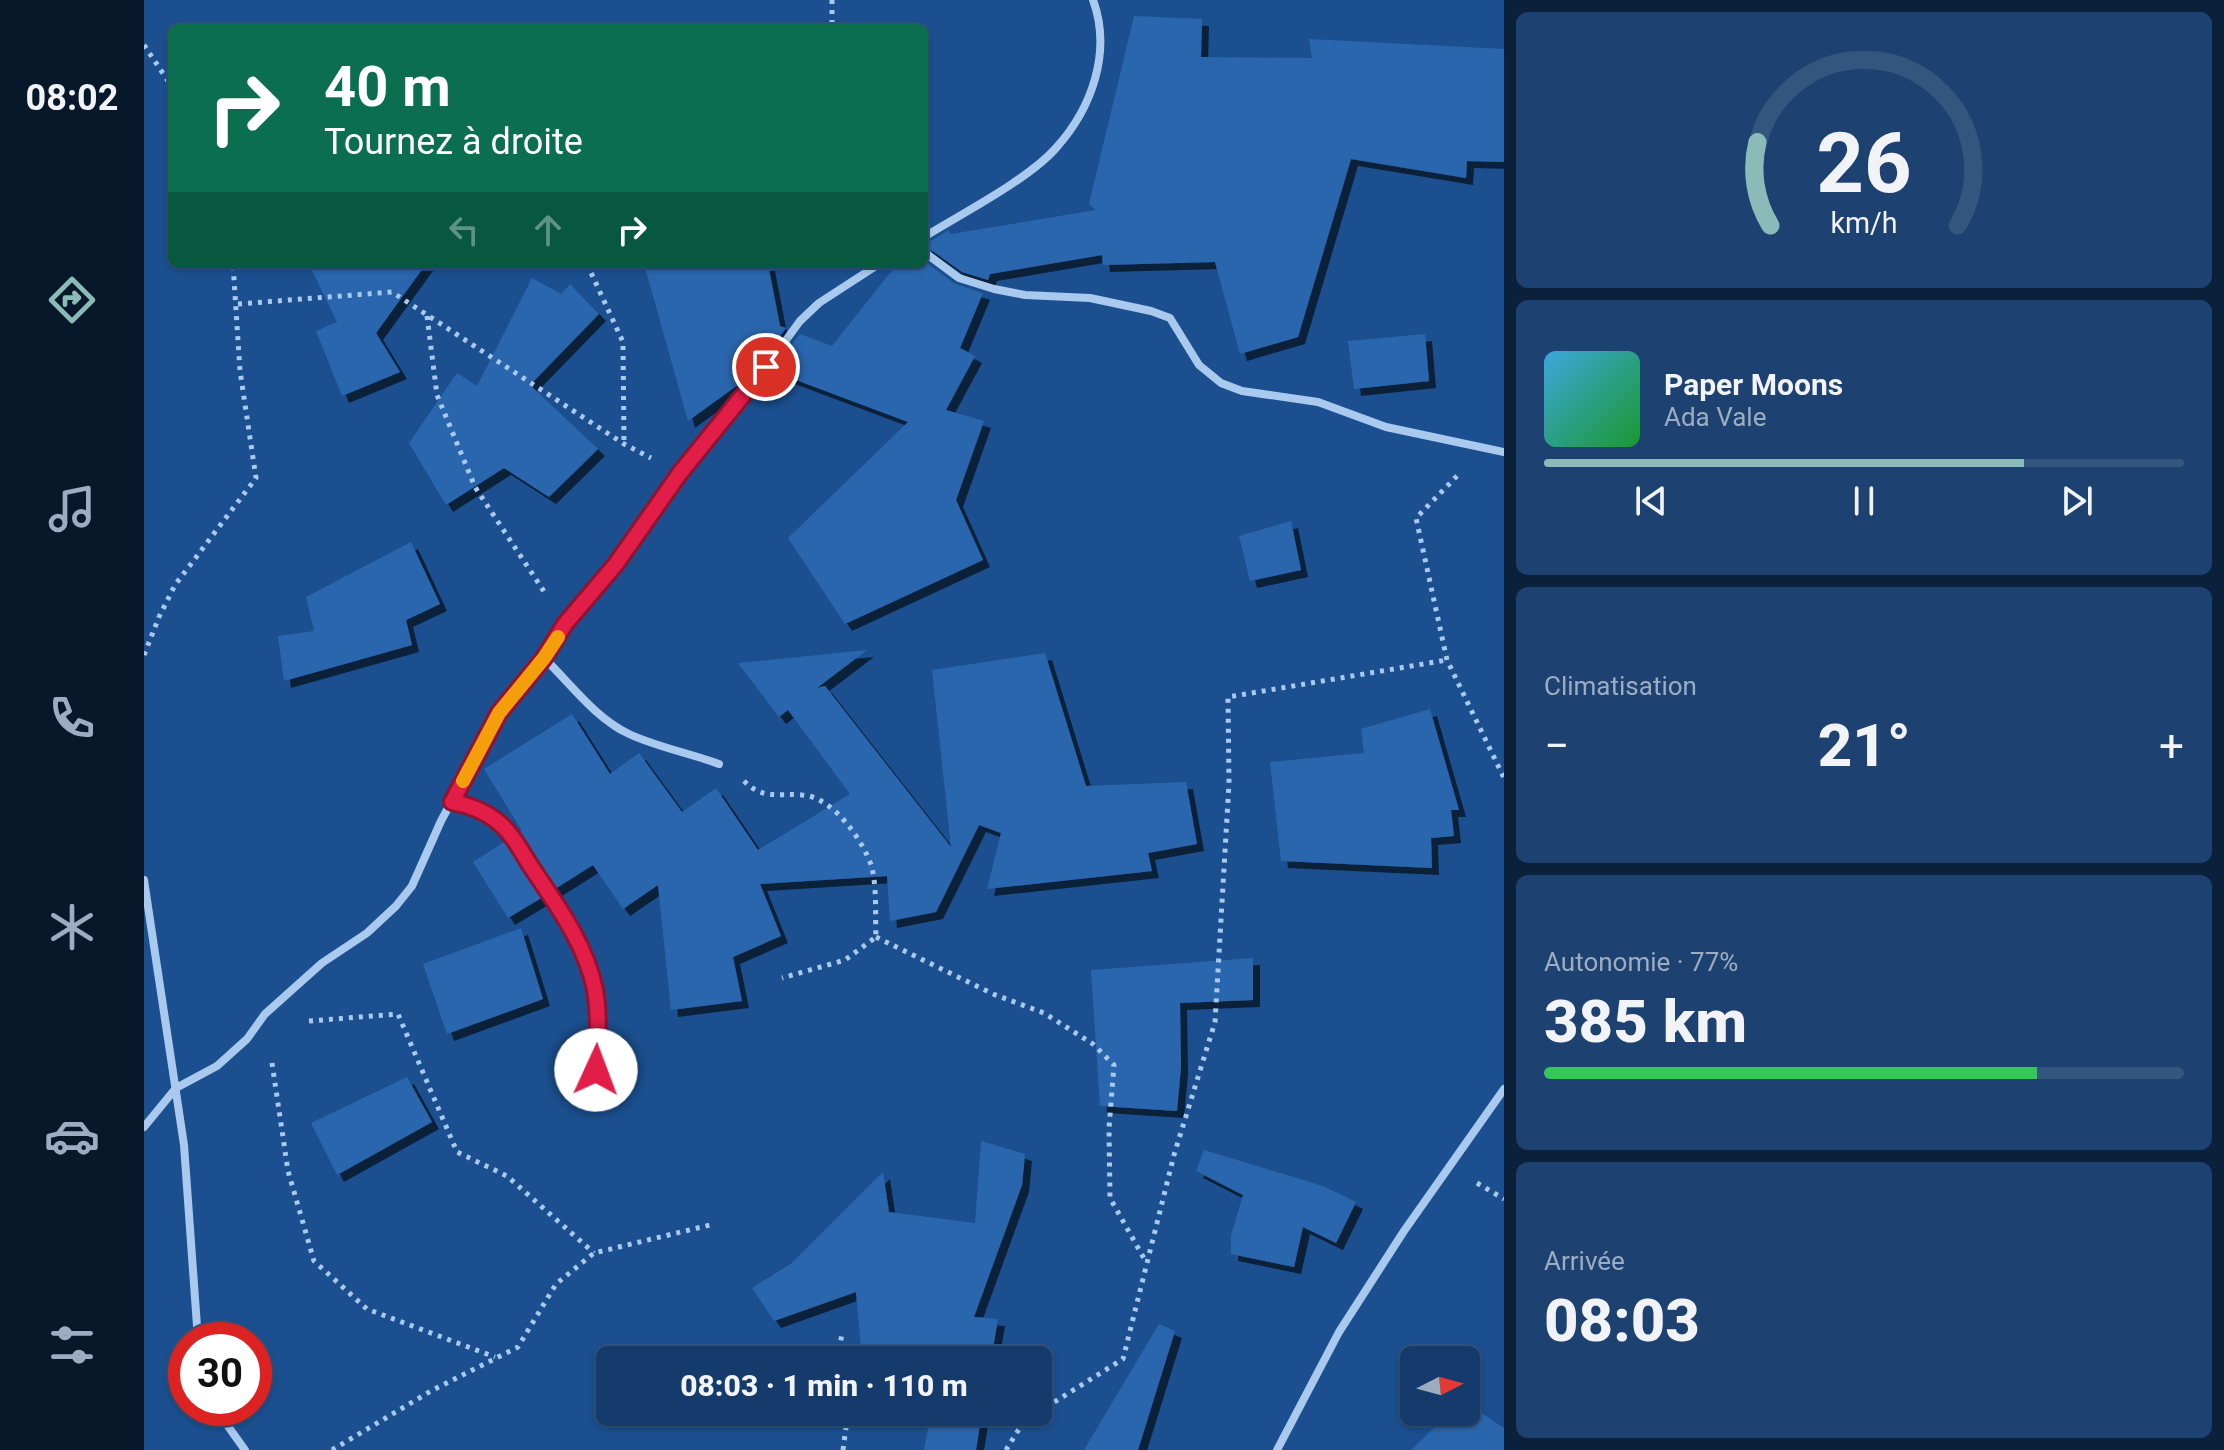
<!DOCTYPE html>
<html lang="fr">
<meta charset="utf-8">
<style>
:root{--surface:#143b6b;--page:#1d4271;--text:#f1f3f6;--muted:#9dadc1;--line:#33557e;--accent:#8bbbb9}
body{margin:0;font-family:Roboto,sans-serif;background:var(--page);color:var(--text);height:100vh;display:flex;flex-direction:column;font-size:30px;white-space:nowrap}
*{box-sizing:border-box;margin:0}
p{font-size:26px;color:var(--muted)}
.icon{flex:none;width:44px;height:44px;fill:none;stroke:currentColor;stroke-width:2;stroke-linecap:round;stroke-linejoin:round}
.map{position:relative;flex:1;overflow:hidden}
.details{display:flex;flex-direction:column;gap:12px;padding:12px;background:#0b203b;width:720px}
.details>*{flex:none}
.guide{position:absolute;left:24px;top:24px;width:760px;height:244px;border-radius:12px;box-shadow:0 2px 6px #0004,0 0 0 2px var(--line);background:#0b6e4f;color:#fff;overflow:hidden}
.needle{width:52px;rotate:84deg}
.tools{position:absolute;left:1256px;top:1346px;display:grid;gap:16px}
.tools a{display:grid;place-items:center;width:80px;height:80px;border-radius:12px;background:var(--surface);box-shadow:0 2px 6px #0004,0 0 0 2px var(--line);font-size:40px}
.speed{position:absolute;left:24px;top:1322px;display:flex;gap:16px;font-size:40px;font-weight:700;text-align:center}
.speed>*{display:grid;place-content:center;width:104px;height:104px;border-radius:50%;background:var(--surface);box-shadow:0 2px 6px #0004,0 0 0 2px var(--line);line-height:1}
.speed .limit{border:12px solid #d22;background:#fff;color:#111}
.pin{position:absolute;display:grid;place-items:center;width:68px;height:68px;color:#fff;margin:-34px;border:4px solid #fff;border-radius:50%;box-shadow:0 2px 8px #0007}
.me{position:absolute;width:88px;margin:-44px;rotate:2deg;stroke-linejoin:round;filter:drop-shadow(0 0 6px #0008)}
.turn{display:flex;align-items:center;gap:28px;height:168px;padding:0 24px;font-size:36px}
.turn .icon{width:104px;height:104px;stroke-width:2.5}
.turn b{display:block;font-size:56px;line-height:68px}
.lanes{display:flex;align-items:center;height:76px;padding:0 24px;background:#0003;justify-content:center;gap:40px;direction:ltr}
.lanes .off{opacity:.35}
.big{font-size:60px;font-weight:800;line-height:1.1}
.details .widget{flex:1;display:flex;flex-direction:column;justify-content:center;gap:12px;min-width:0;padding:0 28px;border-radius:12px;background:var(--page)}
.details .dial{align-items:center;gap:0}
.dial svg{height:208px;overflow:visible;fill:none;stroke:var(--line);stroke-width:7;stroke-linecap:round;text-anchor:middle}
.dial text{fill:var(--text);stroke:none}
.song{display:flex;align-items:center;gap:24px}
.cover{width:96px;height:96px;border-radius:12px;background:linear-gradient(135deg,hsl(200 70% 55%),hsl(130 70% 35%))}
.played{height:8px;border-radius:4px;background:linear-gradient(90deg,var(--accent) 75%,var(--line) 75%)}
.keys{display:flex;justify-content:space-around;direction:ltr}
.heat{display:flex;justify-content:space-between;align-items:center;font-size:44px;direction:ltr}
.charge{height:12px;border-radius:6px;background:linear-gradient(90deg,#34c759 77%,var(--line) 0)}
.trip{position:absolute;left:452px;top:1346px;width:456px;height:80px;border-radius:12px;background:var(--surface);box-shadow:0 2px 6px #0004,0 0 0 2px var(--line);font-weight:800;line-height:80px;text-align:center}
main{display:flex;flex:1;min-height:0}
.dock{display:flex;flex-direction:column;width:144px;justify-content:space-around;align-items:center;background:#08182b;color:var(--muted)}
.dock .icon{width:56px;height:56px}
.dock .current{color:var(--accent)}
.dock b{font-size:36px;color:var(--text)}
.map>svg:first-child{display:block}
.building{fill:#2a66ad;filter:url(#shadow)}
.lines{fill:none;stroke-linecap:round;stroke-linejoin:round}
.path{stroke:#a9c9ee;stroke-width:5;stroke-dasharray:4 6;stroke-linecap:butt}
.street{stroke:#a9c9ee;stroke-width:8}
.route-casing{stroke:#92132f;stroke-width:20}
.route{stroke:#e11d48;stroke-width:14}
.slow{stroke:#f59e0b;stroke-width:14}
</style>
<main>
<nav class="dock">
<b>08:02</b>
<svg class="icon current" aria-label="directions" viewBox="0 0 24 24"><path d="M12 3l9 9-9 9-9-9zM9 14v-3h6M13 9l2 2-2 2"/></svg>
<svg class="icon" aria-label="music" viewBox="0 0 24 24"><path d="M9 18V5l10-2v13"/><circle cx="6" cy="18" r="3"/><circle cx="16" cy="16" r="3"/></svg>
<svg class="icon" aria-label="phone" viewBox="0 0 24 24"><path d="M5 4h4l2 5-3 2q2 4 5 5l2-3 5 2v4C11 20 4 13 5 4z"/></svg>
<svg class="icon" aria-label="climate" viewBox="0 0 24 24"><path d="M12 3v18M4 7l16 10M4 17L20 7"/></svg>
<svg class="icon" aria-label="car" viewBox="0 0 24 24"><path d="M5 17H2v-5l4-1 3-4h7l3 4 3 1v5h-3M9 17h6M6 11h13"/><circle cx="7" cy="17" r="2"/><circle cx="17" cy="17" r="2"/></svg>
<svg class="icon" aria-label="filters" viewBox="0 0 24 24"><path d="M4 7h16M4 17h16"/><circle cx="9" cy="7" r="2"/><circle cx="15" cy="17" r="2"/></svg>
</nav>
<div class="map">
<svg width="1360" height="1450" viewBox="0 0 1360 1450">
<defs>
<filter id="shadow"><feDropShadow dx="7" dy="7" stdDeviation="0" flood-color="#0009"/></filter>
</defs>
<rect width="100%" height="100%" fill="#1b4f8f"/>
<path class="building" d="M990,16L1058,19L1057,57L1168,58L1165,39L1360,49V162L1323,161L1322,178L1207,159L1154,337L1096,354L1071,262L959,265L958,255L846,274L844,280L818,272L780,245L805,230L807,234L952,210L945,204Z
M780,261L811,284L839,293L816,348L831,356L802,410L840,421L812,500L839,560L701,624L644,538L764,422L628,371L656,334L688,346L753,264H780Z
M165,264H282L232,333L256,372L198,396L172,331L193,322Z
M500,264H624L636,326L642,328L609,374L544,421Z
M388,278L417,294L426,284L455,314L386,385L454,449L405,497L360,468L302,505L265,443L313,373L333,386Z
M1281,334L1285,381L1210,389L1204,341Z
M1147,521L1157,570L1106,581L1095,536Z
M267,542L296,604L262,620L268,645L140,681L134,636L170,631L162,597Z
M723,650L673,688L681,686L807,847L788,670L901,653L942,786L1042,782L1053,844L1004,853L1008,871L843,889L857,833L835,825L792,912L746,921L743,876L616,884L637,936L589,957L598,1001L527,1010L514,885L479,909L449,865L411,889L374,833L378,831L340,769L428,714L466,774L495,753L538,812L572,788L614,850L706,794L644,710L635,717L594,663Z
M1286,709L1315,810H1307L1310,836L1287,838L1288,868L1137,861L1126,762L1220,753L1217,729Z
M362,841L399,897L364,918L329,862Z
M377,928L399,999L303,1034L279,964Z
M1109,958V1000L1036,1003L1037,1067L1033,1111L956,1106L947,970Z
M263,1077L288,1122L193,1175L167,1123Z
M837,1141L881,1154L878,1185L830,1317L854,1319L847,1360H718L712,1292L630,1321L608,1288L648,1263L739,1172L745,1212L831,1223Z
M1060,1150L1179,1186L1212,1202L1192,1243L1159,1227L1150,1267L1087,1254V1235L1099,1195L1052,1171Z
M1015,1324L1031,1331L994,1450H940Z
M1322,1403L1360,1428V1450H1267L1307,1412H1322Z
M787,1412H838L832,1450H780Z"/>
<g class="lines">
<path class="path" d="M688,0V28
M0,45L28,87
M443,264L479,342L480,443
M94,304L248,292L480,444L507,458
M283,316L293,395L331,487L403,596
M1313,476L1272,518L1303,660L1360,778
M0,655L15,617L31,585L112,478L96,371L89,264
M600,781C619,800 634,793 658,795C688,796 720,841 728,868C733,889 731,916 732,937L701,960L638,978
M732,937L849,994L900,1013L949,1044L970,1065L965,1128L966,1198L1002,1262
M165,1021L254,1014L313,1152L363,1176L450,1253
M128,1063L144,1171L170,1261L223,1309L351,1357
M1333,1183L1360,1199
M693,1360L698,1334
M188,1450L287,1391L374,1347L412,1284L450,1253L570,1224
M699,1450L703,1420L701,1412
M862,1450L880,1421L979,1359L1030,1155L1071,1022L1085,783L1084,697L1303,660"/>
<path class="street" d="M780,237C817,214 885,179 912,148C948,108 968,52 949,0
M780,252L815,278L850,289L881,295L946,298L1007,311L1026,318L1055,365L1077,383L1098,391L1174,402L1242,427L1360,452
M400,658C427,684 451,718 485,734C513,747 545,753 575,764
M308,802C325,805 339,810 353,821C368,833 376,849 386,865C412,904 442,944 451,990C456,1017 453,1044 452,1070
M0,880L40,1145L54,1340
M0,1127L32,1088L73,1066L103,1039L121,1014L178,963L223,933L252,906L268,886L297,821L355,713L400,658L421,624L472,564L536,473L607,388L656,321L675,303L735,264
M71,1408L101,1450
M1133,1450L1195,1332L1260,1231L1360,1089"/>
</g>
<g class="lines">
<defs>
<path id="route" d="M452,1070C453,1044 456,1017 451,990C442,944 412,904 386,865C376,849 368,833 353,821C339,810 325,805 308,802L355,713L400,658L421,624L472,564L536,473L622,367"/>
</defs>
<use href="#route" class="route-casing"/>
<use href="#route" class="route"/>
<path class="slow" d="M319,781L355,713L400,658L414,637"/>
</g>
</svg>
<div class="tools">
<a><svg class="needle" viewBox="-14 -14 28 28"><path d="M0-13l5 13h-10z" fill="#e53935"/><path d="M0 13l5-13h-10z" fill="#9dadc1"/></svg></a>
</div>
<div class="speed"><div class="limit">30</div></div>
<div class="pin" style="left:622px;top:367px;background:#d93025"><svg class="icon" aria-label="arrive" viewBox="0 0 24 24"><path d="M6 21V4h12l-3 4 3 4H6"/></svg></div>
<svg class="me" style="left:452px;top:1070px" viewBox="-20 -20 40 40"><circle r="19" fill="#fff"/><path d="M0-13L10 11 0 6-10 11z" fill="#e11d48"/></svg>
<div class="trip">08:03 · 1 min · 110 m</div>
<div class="guide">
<div class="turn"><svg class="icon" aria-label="right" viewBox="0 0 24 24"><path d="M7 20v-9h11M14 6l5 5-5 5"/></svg><div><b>40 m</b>Tournez à droite</div></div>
<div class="lanes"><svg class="icon off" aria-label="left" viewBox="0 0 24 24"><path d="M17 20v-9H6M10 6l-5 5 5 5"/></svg><svg class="icon off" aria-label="ahead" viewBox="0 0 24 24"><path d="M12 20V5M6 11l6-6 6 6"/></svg><svg class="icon" aria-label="right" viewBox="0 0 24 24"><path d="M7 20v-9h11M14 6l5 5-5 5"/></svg></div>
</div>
</div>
<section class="details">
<div class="widget dial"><svg viewBox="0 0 100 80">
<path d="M14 69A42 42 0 1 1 86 69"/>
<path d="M14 69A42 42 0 0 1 9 37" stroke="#8bbbb9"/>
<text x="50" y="56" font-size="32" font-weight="700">26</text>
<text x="50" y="72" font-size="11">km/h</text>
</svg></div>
<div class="widget">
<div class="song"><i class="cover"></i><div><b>Paper Moons</b><p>Ada Vale</p></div></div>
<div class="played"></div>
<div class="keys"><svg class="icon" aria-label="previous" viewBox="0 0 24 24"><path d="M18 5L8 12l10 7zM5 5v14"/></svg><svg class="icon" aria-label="pause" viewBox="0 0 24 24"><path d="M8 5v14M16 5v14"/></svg><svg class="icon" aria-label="next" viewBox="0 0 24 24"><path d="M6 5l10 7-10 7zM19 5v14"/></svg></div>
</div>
<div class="widget"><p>Climatisation</p>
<div class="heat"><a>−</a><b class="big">21°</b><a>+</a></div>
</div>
<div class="widget"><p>Autonomie · 77%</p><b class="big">385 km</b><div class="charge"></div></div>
<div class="widget"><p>Arrivée</p><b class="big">08:03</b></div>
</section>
</main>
